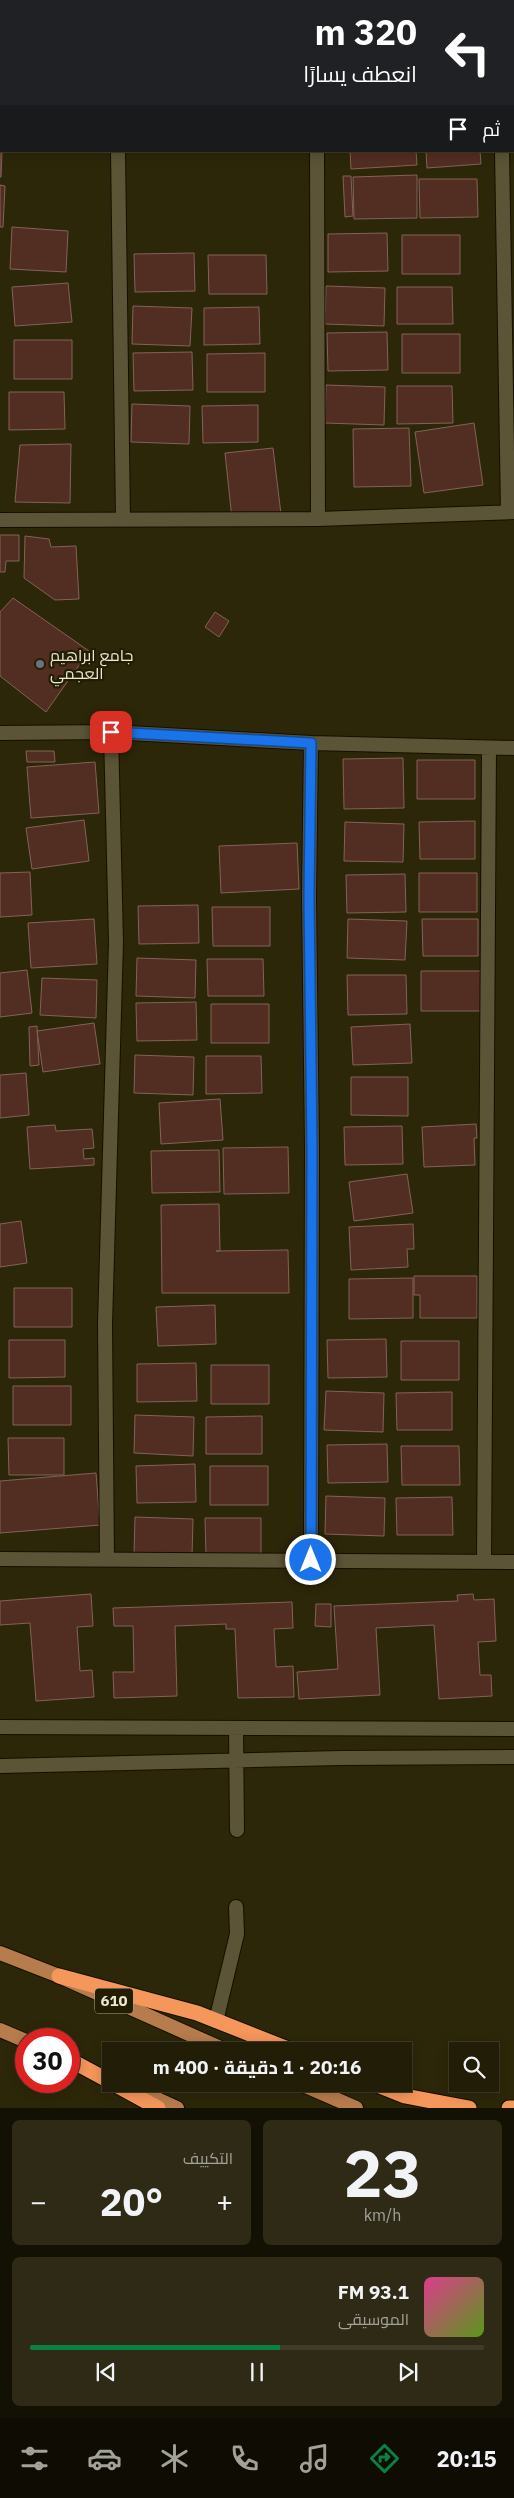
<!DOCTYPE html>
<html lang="ar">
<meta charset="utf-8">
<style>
:root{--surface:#221d07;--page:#2e2a15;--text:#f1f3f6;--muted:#a2a29b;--line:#3f3b28;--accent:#0b8043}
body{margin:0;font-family:"IBM Plex Sans",Cairo,sans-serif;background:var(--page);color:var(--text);direction:rtl;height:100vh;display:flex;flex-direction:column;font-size:19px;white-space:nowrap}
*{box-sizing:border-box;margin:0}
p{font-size:16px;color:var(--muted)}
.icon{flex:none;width:28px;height:28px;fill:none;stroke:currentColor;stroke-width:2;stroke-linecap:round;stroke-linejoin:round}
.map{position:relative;height:2108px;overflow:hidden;direction:ltr}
.details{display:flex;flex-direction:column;gap:12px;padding:12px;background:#131004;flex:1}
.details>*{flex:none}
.top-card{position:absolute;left:0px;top:0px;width:515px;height:152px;box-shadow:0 2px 12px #0003,0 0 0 1px var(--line);direction:rtl;background:#202124;color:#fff;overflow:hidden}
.buttons{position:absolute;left:449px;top:2042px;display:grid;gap:10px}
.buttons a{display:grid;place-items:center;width:50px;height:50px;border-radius:0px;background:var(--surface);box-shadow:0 2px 12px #0003,0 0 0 1px var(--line);font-size:25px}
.speed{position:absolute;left:15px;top:2028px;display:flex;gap:10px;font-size:25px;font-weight:700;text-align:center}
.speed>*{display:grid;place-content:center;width:65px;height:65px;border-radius:50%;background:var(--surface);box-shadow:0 2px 12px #0003,0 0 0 1px var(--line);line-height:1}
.speed .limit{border:8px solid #d22;background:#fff;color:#111}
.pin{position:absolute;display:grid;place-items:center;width:42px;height:42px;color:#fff;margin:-21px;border-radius:10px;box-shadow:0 2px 8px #0006}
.me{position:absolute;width:55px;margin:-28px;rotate:0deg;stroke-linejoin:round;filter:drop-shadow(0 0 4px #0008)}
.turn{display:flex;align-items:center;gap:18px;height:105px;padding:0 15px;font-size:22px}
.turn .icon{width:65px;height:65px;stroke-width:2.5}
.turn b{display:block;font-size:35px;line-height:42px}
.then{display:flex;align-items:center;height:48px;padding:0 15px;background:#0003;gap:10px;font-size:19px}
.big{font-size:38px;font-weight:700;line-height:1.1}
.details .card{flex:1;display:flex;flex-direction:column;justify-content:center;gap:8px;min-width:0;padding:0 18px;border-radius:8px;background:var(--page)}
.details .dial{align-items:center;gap:0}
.dial b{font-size:65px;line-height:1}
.song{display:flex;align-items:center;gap:15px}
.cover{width:60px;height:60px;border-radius:8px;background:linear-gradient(135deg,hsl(330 70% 55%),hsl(90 70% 35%))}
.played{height:5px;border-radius:2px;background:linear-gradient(90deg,var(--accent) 55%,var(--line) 55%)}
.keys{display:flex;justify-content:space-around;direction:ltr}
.heat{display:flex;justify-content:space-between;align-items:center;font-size:28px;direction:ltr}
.details .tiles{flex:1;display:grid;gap:12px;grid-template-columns:1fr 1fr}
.card:last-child{grid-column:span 2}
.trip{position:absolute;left:102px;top:2042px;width:310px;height:50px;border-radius:0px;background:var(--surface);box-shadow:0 2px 12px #0003,0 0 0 1px var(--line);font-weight:700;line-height:50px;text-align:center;direction:rtl}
.menu{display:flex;height:80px;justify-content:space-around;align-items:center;background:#0e0c03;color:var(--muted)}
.menu .icon{width:35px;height:35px}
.menu .current{color:var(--accent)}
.menu b{font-size:22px;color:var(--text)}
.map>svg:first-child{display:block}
.building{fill:#522d22;stroke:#836258}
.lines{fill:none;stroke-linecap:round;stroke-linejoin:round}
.minor-casing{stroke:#150f00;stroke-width:16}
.primary-casing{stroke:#150f00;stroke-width:16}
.motorway-casing{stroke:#150f00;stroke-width:17}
.minor{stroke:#5b5436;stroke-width:14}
.primary{stroke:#b77c4c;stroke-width:14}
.motorway{stroke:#f5965a;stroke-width:15}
.route-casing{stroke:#114b97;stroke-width:12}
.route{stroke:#1a73e8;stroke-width:9}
.worship-dot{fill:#6b7280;stroke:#231d01;stroke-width:2}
.labels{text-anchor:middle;stroke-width:4.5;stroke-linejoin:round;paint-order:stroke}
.shield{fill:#231d01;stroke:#afab97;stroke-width:1}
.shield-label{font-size:15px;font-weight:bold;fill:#ebe8d7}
.poi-label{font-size:16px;fill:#ebe8d7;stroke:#231d01;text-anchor:start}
</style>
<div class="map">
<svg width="514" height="2108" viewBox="0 0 514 2108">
<rect width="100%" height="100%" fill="#2d2709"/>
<path class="building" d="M15,0H72V1H15Z
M153,0H212L153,1Z
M226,0H282V1H226Z
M353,0H414V1H353Z
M423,0H477V1H423Z
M0,37L1,62L0,75Z
M0,135L2,151L1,177H0Z
M350,151H416L417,165L351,169Z
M426,151H480L481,164L427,168Z
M417,175V218L354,219L353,177Z
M343,176H351L353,216L345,217Z
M419,179H477L478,217L420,218Z
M0,185L5,186L3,227H0Z
M12,227L68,231L66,272L10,269Z
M387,233L388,271L328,272V234Z
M402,235H460V274H402Z
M194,253L195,291L135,292L134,254Z
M208,255H266L267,294H209Z
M68,283L72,322L15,326L12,287Z
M326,286L385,288L384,326L325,324Z
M397,287H452L453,324H397Z
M133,306L192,308L190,346L132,344Z
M259,307L260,344L204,345V308Z
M387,332L388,370L328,371L327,333Z
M402,334H460V373H402Z
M14,340H72V379H14Z
M192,352L193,390L134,391L133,353Z
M265,353V392H207V354Z
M326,385L385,387L384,425L325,423Z
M397,386H452L453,423L397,424Z
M9,392H64L65,429L9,430Z
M132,404L190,406L189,444L131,442Z
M258,405V442L203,443L202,406Z
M474,423L483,485L424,493L415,432Z
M409,428L411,486L354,487L353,429Z
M71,444L70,503L15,502L20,445Z
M273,448L281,514L232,519L225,453Z
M0,535H19V561H6L5,572H0Z
M25,536L49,539L51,547L76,546L79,599L55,600L24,578Z
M13,598L89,651L46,712L0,676V612Z
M215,612L229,621L219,637L205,627Z
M26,751H54L55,762H27Z
M403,758L404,808L344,809L343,759Z
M417,760H475V799H417Z
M95,762L99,813L31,818L27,767Z
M84,820L89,861L32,869L26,828Z
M475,821V859H420L419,822Z
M345,822L404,824L403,862L344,861Z
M297,843L299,889L221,893L219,846Z
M30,872L32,915L0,917V873Z
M419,873H477V912H419Z
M405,874L406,912L347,913L346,875Z
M198,905L199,943L139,944L138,906Z
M212,907H270V946H213Z
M94,919L97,964L31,968L28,923Z
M348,919L407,921L405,960L347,958Z
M422,919H478V956H423Z
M137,958L196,960L195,998L136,996Z
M207,959H263L264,996H208Z
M27,970L32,1013L0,1017V973Z
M421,971H481V1011H421Z
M347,975H406L407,1014L348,1015Z
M42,978L97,980L96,1018L40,1015Z
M196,1002L197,1040L137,1041L136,1003Z
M211,1004H269V1043H211Z
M94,1023L100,1064L43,1072L37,1031Z
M410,1024L412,1063L353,1065L351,1027Z
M37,1026L39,1065L30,1066L29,1027Z
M135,1055L194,1057L193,1095L134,1093Z
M206,1056H261L262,1093L206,1094Z
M26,1073L29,1115L0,1118V1075Z
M351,1077H408V1116L351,1115Z
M220,1099L223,1140L161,1144L159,1103Z
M476,1124L477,1138H474L475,1165L424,1167L422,1127Z
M55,1125L56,1131L92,1129L94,1148L83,1149L84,1159L94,1158V1165L30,1169L27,1127Z
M402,1126L403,1164L345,1165L344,1127Z
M288,1147L289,1193L224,1194L223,1148Z
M219,1150L220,1192L152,1193L151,1151Z
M407,1174L413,1213L354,1221L349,1182Z
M219,1204L220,1251H216L288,1250L289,1293H162L161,1205Z
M21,1221L27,1263L0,1267V1224Z
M413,1224L414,1249H407L408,1267L351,1270L349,1227Z
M414,1276H477V1318H420V1295H414Z
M413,1278V1318L349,1319V1279Z
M14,1288H72V1327H14Z
M215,1305L216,1344L158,1346L156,1307Z
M386,1339L387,1377L328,1378L327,1340Z
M9,1340H65V1377L9,1378Z
M401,1341H459V1380H401Z
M196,1363L197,1401L137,1402V1364Z
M211,1365H269V1404H211Z
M13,1386H71V1425H13Z
M326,1391L384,1393L383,1432L324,1430Z
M452,1392V1430H397L396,1393Z
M135,1415L194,1417L193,1456L134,1453Z
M262,1416V1454H206V1417Z
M8,1438H64V1475H9Z
M387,1444L388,1482L328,1483L327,1445Z
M401,1446H459L460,1485H402Z
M195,1464L196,1502L137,1503L136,1466Z
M210,1466H268V1505H210Z
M96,1473L100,1525L0,1533V1481Z
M326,1496L385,1498L384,1536L325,1534Z
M452,1497L453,1535H397L396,1498Z
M135,1517L193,1519L192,1557L134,1555Z
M205,1518H261V1555L206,1556Z
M91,1594L93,1626L77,1627L80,1671L92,1670L94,1697L36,1701L30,1623L0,1625V1601Z
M473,1594L474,1600L494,1599L496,1641L478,1642L480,1675H491L492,1696L439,1699L434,1625L376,1628L380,1695L299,1699L297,1672L338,1669L334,1606L458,1601L457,1595Z
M292,1602L293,1628L274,1629L276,1667L293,1666L294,1697L238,1698L235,1629H226V1624L175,1626L177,1696L114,1698L113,1672H134L133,1626H114L113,1608Z
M316,1604H331V1627L315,1626Z"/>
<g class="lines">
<defs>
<path id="minor" d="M116,0V1
M316,0V1
M499,0V1
M118,151L123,520
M317,151L318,519
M502,151L508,512
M0,520L318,519L514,512
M0,733L111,732L311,743L514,748
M0,1559L514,1562
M107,1560L105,1324L116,942L111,732
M311,1560L312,1148L309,897L311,743
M484,1562L489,748
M0,1727L514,1729
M236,1728L237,1830
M0,1766L341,1758L514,1757
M216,2021L237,1934L236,1907"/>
<path id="primary" d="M0,1953L59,1976L227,2051
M0,2030L26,2041
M301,2084L356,2108
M142,2092L177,2108"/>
<path id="motorway" d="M59,1976L197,2013L293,2051
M72,2061L111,2082
M114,2084L158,2108
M375,2084L405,2096L469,2108
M509,2108H514"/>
</defs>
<use href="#minor" class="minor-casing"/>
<use href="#primary" class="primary-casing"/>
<use href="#motorway" class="motorway-casing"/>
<use href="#minor" class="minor"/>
<use href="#primary" class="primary"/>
<use href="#motorway" class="motorway"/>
</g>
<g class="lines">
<defs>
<path id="route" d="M111,732L311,743L309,897L312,1148L311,1560"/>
</defs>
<use href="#route" class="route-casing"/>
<use href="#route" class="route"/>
</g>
<circle class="worship-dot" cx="40" cy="664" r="5"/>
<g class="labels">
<rect class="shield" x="95" y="1988.5" width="38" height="25" rx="4"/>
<g class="shield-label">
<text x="114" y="2006">610</text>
</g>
<g class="poi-label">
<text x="50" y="661">جامع ابراهيم<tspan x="50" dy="18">العجمي</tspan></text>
</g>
</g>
</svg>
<div class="buttons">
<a><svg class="icon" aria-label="search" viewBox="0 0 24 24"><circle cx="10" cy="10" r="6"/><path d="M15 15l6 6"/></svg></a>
</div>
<div class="speed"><div class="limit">30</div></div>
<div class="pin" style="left:111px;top:732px;background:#d93025"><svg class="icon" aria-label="arrive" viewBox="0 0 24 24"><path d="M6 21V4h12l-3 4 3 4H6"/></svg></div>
<svg class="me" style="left:311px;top:1560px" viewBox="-20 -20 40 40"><circle r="17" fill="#1a73e8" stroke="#fff" stroke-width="3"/><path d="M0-11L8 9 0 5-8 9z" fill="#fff"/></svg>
<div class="trip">20:16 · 1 دقيقة · 400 m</div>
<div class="top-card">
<div class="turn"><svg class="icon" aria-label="left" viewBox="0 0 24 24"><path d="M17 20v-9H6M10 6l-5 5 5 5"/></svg><div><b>320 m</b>انعطف يسارًا</div></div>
<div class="then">ثم<svg class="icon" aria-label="arrive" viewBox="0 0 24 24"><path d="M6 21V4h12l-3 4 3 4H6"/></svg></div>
</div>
</div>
<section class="details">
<div class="tiles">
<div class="card dial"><b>23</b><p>km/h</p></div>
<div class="card"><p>التكييف</p>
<div class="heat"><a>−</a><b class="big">20°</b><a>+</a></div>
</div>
<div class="card">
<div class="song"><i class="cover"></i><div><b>93.1 FM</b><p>الموسيقى</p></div></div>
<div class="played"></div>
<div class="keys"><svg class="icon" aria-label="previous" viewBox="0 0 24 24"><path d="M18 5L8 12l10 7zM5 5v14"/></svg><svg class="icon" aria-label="pause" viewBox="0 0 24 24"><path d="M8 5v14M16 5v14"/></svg><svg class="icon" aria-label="next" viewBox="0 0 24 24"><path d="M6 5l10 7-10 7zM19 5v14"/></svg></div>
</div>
</div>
</section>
<nav class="menu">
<b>20:15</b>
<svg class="icon current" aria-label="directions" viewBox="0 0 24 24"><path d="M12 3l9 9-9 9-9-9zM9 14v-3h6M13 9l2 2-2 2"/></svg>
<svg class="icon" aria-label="music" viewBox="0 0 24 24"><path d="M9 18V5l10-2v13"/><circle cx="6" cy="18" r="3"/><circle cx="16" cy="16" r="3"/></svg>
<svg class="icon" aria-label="phone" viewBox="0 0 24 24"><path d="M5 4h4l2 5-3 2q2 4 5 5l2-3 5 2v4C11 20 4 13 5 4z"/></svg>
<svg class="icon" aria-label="climate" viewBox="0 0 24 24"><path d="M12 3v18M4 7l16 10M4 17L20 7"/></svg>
<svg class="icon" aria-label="car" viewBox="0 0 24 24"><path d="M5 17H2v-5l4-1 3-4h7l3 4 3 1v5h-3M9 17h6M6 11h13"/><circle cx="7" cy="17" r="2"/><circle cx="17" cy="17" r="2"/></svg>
<svg class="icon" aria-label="filters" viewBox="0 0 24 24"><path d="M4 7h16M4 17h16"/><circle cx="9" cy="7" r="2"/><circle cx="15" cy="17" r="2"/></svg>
</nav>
